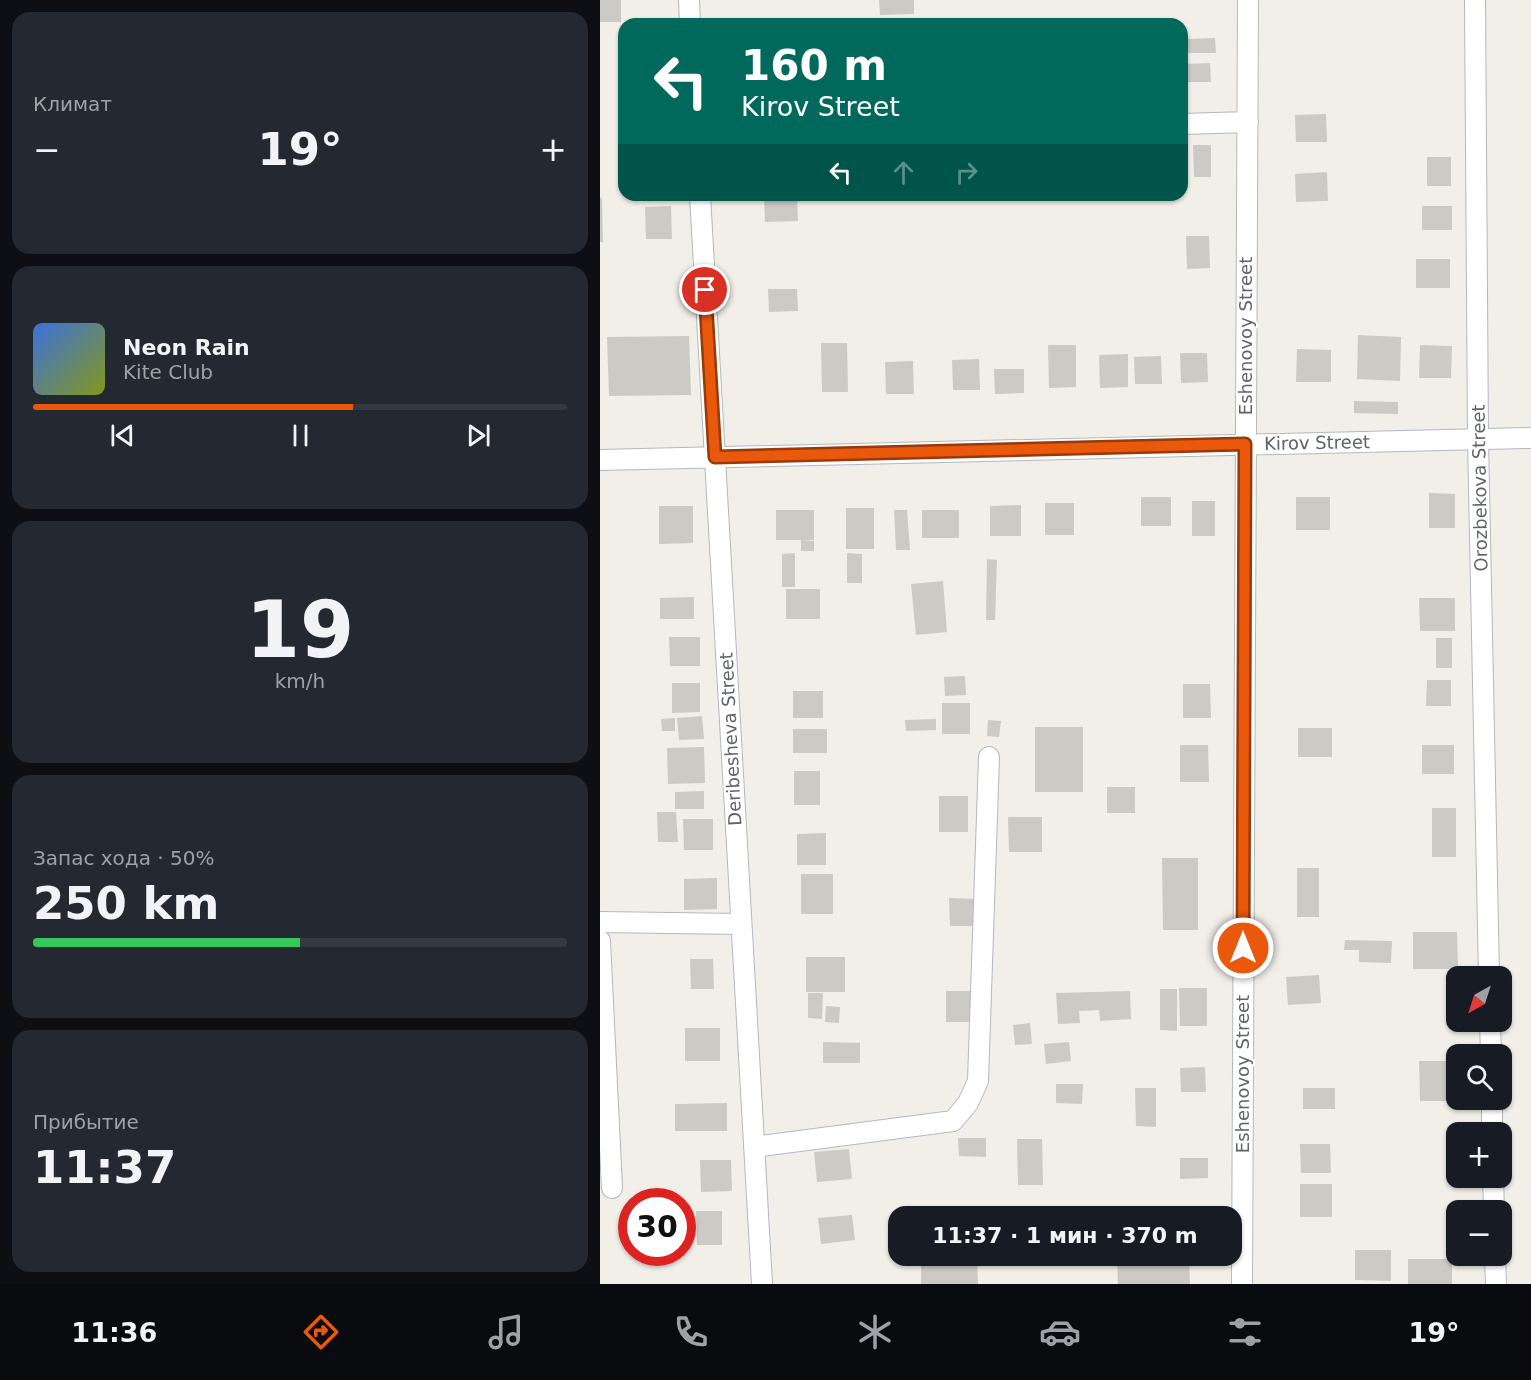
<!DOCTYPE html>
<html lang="ru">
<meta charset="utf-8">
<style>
:root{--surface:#171b24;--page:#242831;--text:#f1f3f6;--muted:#9ea1a6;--line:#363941;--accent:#ea580c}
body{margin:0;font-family:"DejaVu Sans",sans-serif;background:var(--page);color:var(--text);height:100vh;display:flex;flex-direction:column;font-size:22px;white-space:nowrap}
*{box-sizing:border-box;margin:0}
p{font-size:20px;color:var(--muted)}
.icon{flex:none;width:33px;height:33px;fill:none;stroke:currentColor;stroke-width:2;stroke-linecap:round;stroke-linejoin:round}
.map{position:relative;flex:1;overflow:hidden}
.sheet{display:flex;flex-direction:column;gap:12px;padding:12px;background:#0d0f14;width:600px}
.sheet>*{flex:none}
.guide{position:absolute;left:18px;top:18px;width:570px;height:183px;border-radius:18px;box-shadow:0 2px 4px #0004;background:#00695c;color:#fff;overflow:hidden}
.needle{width:39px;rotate:219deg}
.buttons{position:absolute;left:846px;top:966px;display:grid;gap:12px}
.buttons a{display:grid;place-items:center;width:66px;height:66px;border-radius:12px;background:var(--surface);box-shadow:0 2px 4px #0004;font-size:30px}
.speed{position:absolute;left:18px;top:1188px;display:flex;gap:12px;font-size:30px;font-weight:700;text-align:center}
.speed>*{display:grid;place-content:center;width:78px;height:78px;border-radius:50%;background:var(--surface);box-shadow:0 2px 4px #0004;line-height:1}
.speed .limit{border:9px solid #d22;background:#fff;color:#111}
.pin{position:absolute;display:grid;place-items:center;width:51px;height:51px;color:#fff;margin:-26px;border:3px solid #fff;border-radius:50%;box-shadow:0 2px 6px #0007}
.me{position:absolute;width:66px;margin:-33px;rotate:0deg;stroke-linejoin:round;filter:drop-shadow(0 0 4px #0008)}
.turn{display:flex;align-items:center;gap:21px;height:126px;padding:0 24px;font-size:27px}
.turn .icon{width:78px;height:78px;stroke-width:2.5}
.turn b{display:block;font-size:42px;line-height:51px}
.lanes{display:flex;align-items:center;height:57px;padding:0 24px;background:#0003;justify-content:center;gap:30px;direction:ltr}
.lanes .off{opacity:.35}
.big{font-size:45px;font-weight:600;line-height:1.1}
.sheet .widget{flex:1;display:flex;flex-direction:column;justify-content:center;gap:9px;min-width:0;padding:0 21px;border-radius:18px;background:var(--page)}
.sheet .dial{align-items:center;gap:0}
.dial b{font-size:78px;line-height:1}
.song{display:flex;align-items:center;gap:18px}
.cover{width:72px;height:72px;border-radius:9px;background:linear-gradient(135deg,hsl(220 70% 55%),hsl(70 70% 35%))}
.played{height:6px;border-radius:3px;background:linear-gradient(90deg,var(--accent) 60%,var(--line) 60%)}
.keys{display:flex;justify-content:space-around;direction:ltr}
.heat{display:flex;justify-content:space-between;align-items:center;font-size:33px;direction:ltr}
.charge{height:9px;border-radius:4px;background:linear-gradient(90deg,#34c759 50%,var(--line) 0)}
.trip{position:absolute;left:288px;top:1206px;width:354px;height:60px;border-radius:18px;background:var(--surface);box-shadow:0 2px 4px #0004;font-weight:600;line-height:60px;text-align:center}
.tabs{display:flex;height:96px;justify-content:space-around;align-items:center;background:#090b0e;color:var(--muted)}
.tabs .icon{width:42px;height:42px}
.tabs .current{color:var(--accent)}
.tabs b{font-size:27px;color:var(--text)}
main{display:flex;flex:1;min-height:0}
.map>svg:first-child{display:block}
.building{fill:#cccac5}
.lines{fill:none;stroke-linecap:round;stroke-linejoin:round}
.minor-casing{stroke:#b5b8bc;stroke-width:22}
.minor{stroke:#fff;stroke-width:20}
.route-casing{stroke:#983908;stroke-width:15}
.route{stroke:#ea580c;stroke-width:10}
.labels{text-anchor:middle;stroke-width:4.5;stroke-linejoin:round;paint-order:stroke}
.street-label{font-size:18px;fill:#5f6368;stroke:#fff}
</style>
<main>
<section class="sheet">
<div class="widget"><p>Климат</p>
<div class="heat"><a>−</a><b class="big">19°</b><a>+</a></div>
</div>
<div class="widget">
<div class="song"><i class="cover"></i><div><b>Neon Rain</b><p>Kite Club</p></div></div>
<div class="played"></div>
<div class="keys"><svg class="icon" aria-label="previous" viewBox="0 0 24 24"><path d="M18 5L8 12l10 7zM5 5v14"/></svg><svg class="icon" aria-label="pause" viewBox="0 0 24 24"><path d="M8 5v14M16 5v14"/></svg><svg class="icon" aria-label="next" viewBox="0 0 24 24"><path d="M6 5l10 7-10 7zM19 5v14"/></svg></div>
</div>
<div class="widget dial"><b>19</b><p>km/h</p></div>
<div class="widget"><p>Запас хода · 50%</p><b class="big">250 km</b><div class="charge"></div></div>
<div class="widget"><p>Прибытие</p><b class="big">11:37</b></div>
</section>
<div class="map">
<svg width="931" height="1284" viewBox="0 0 931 1284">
<rect width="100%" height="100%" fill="#f1efe8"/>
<path class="building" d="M0,0H21V22H0Z
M279,0H314V14L280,15Z
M615,38L616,53H587V39Z
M610,63L611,82H583V64Z
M726,114L727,142H696L695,115Z
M593,145H611V177H594Z
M827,157H851V186H827Z
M727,172L728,201L696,202L695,174Z
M164,195H197L198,221L165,222Z
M0,198H2L3,242H0Z
M71,206L72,239H46L45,207Z
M822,206H852V230H822Z
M586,236H609L610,268L587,269Z
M816,259H850V288H816Z
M168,289H197L198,311L169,312Z
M758,335L801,337L800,381L757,379Z
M89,336L91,395L9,396L7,337Z
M221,343H247L248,392H222Z
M448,345H476V387L449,388Z
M820,345L852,346L851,378H819Z
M697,349L731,350V382H696Z
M580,353H607L608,382L581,383Z
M528,354V387L500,388L499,355Z
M561,356L562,384H535L534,357Z
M379,359L380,390H353L352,360Z
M313,361L314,394H286L285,362Z
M394,369H424V393L395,394Z
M754,401L798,402V414L754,413Z
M829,493L855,494V528H829Z
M541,497H571V526H541Z
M696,497H730V530H696Z
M592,501H615V536H592Z
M445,503H474V535H445Z
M421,505V536H390V506Z
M59,506H93V543L59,544Z
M246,508H274V549H246Z
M176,510H214V540H176Z
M294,510H307L310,550H296Z
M322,510H359V538H322Z
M201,540L214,541V551H201Z
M195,553V587H182V554Z
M247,553L262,554V583H247Z
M387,559L397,560L395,620H386Z
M343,581L347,632L316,635L311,584Z
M186,589H220V619H186Z
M94,597V619H60V598Z
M819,598H855V631H820Z
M69,637H100V666H70Z
M836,638H852V668H836Z
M365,676L366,695L345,696L344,677Z
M827,680H851V706H826Z
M72,683H100V712L72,713Z
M583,684H610L611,718H583Z
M193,691H223V718H193Z
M342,703H370V734H342Z
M102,716L104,739L79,740L77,718Z
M75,718V731H62L61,719Z
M336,719V730L306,731L305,720Z
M388,720L401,721L399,737L387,736Z
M435,727H483V792H435Z
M698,728H732V757H698Z
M193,729H227V753H193Z
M580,745H608L609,782H580Z
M822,745H854V774H822Z
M104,747L105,783L68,784L67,748Z
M194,771H220V805H194Z
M507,787H535V813H507Z
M104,791V809H75V792Z
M339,796H368V832H339Z
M832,808H856V857H832Z
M57,812H76L78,842H58Z
M408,817H442V852H409Z
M83,819H113V850H84Z
M226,833V865H197V834Z
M562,858H598V930H563Z
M697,868H719V917H697Z
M201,874H233V914H201Z
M117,878V909L84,910V879Z
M349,898L377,899V926H350Z
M813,932H857L858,969H813Z
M745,940L792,941L791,963L759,962V950H744Z
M206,957H245V992H206Z
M90,959H113L114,989H91Z
M719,975L721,1003L688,1005L686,977Z
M579,988H607V1026H580Z
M560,989H577V1031L560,1030Z
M346,991H377V1022H346Z
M530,991L531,1019L500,1021L499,1010L479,1011L480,1023L458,1024L456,993Z
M208,993H223L222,1019L208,1018Z
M226,1006L240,1007L239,1023L225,1022Z
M430,1023L432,1044L415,1045L413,1025Z
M85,1028H120V1061H85Z
M223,1042L260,1043V1063H223Z
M469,1042L471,1061L446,1064L444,1044Z
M819,1061H856V1101H820Z
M605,1067L606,1092H581L580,1068Z
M456,1084H483L482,1104L456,1103Z
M535,1088H556V1127L536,1126Z
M703,1088H735V1109H703Z
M127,1103V1131H75V1104Z
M358,1138H386V1157L359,1156Z
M417,1139H442L443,1185H418Z
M700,1144H730L731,1173H701Z
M249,1149L252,1179L217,1182L214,1152Z
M580,1158H608V1178L580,1179Z
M100,1160H131L132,1191L101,1192Z
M700,1184H732V1217H700Z
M96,1211H122V1245H97Z
M445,1212H469V1216H445Z
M252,1215L255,1240L221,1244L218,1218Z
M755,1250H791V1281L755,1280Z
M321,1256H377L378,1284H321Z
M517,1256H589L590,1284H518Z
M808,1259H852V1284H808Z"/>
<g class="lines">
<defs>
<path id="minor" d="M89,0L90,24
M875,0L878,439L889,976
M582,124L648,122
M100,195L162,1284
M0,460L931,438
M0,922L141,924
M0,941L12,1188
M890,1022L891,1054
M892,1100V1132
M154,1147L353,1121L368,1103L378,1081L389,757
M893,1178L894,1210
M895,1256L896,1284
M642,1284L648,0"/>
</defs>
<use href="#minor" class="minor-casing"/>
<use href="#minor" class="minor"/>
</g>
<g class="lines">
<defs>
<path id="route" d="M105,290L115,457L645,444L643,948"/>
</defs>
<use href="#route" class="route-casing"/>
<use href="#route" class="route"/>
</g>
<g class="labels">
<g class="street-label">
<text transform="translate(646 336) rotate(-90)" y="6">Eshenovoy Street</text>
<text transform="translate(717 443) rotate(-1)" y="6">Kirov Street</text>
<text transform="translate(880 488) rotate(-91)" y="6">Orozbekova Street</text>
<text transform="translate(131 739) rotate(-93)" y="6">Deribesheva Street</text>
<text transform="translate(643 1074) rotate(-90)" y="6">Eshenovoy Street</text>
</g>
</g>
</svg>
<div class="buttons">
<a><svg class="needle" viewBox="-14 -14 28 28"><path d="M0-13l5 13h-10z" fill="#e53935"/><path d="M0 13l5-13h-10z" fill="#9ea1a6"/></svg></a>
<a><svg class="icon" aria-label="search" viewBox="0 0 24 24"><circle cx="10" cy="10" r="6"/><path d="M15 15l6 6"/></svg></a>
<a>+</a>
<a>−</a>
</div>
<div class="speed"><div class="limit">30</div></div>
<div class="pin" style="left:105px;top:290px;background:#d93025"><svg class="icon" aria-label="arrive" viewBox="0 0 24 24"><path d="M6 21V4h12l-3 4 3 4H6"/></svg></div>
<svg class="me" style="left:643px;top:948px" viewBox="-20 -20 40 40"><circle r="17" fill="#ea580c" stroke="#fff" stroke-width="3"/><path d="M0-11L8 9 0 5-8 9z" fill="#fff"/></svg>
<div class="trip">11:37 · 1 мин · 370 m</div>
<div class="guide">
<div class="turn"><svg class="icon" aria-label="left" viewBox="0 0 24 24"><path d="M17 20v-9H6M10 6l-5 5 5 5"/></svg><div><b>160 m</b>Kirov Street</div></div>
<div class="lanes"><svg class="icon" aria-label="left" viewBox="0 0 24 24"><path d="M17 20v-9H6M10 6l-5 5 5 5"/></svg><svg class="icon off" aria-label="ahead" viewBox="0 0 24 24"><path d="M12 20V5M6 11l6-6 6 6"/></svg><svg class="icon off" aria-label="right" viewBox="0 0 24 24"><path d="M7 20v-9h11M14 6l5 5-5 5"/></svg></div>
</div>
</div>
</main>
<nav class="tabs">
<b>11:36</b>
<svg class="icon current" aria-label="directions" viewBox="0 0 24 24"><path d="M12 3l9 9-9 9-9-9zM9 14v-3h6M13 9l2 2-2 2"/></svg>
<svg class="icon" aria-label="music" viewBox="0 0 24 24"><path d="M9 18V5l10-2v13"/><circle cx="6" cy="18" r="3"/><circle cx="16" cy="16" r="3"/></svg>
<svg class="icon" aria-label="phone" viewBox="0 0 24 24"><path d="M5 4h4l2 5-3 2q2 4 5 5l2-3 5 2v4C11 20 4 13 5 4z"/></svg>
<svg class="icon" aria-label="climate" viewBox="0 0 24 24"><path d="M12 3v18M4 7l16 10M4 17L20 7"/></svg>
<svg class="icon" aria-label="car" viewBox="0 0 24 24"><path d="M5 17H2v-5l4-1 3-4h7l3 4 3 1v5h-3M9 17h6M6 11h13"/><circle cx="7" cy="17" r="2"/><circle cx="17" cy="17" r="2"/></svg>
<svg class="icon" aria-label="filters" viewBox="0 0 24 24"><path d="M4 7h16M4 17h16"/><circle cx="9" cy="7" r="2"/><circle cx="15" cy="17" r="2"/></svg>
<b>19°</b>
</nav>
